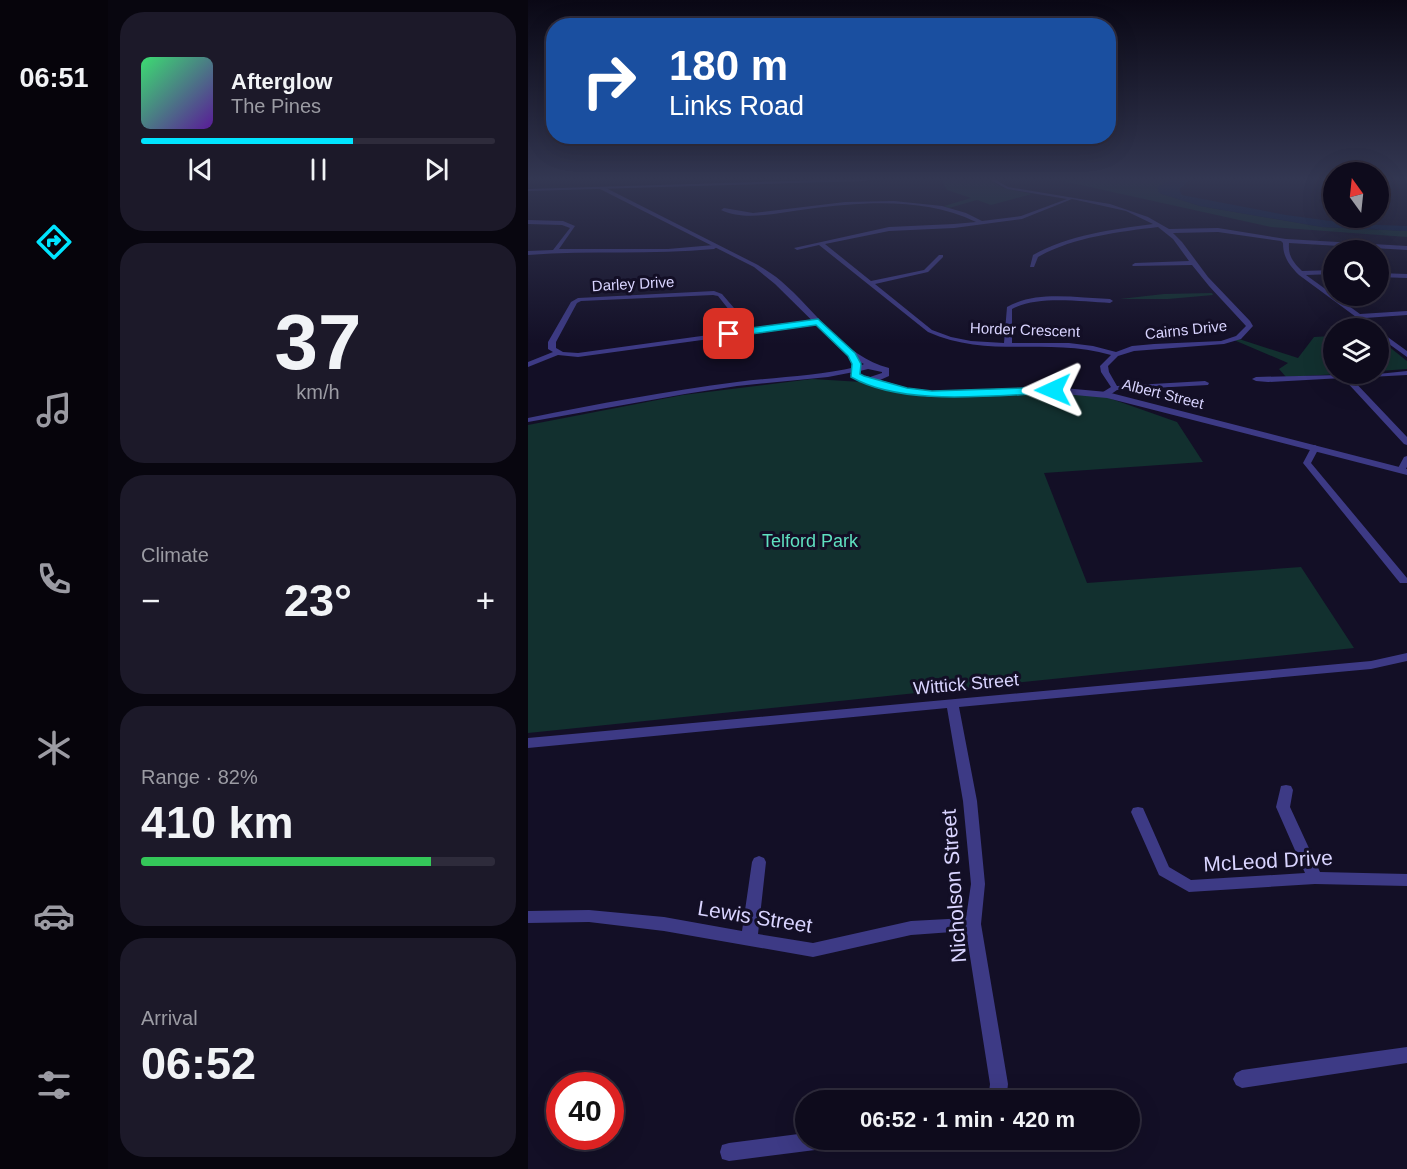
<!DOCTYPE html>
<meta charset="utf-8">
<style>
:root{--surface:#0e0b1c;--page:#1c1929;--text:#f1f3f6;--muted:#9b9ba3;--line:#2e2b3b;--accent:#00e5ff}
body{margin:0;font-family:Arial,sans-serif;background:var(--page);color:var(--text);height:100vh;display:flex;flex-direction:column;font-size:22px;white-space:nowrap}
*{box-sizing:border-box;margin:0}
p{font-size:20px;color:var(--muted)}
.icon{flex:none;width:33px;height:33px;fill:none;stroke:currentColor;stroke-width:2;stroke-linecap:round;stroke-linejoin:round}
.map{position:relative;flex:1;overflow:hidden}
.drawer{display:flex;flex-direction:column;gap:12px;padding:12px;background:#08060f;width:420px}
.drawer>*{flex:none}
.banner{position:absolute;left:18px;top:18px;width:570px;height:126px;border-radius:24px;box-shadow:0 6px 24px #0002,0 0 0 2px var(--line);background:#1a4fa0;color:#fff;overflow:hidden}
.needle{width:39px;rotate:345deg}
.controls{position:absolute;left:795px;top:162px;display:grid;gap:12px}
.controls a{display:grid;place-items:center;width:66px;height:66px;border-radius:50%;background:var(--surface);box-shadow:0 6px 24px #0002,0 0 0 2px var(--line);font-size:30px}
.speed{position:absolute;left:18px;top:1072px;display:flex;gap:12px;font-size:30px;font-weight:700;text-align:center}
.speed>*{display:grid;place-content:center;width:78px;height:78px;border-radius:50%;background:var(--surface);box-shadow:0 6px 24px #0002,0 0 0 2px var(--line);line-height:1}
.speed .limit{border:9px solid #d22;background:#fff;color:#111}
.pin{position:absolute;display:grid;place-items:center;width:51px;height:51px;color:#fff;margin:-26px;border-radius:12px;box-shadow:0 3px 9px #0006}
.me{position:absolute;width:66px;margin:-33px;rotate:269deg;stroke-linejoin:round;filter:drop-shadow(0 0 4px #0008)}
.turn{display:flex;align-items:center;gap:21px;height:126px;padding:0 24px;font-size:27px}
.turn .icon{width:78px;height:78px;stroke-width:2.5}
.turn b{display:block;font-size:42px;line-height:51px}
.big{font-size:45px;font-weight:700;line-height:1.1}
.drawer .widget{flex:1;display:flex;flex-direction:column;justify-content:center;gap:9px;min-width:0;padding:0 21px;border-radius:24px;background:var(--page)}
.drawer .dial{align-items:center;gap:0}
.dial b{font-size:78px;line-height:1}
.song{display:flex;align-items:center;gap:18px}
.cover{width:72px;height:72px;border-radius:9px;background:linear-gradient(135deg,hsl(140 70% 55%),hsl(270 70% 35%))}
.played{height:6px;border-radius:3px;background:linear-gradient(90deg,var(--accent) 60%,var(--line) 60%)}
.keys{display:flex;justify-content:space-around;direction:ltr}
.heat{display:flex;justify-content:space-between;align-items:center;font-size:33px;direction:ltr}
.charge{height:9px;border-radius:4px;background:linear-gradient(90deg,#34c759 82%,var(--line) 0)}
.trip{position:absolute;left:267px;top:1090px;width:345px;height:60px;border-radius:30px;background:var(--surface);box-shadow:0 6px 24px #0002,0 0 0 2px var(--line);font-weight:700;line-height:60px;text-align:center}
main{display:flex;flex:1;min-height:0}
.tab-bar{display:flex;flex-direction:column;width:108px;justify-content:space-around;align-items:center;background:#06040b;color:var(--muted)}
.tab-bar .icon{width:42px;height:42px}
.tab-bar .current{color:var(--accent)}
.tab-bar b{font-size:27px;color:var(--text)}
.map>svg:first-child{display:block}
.green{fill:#12302f}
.water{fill:#0a1f44}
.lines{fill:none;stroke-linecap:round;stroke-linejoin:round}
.minor{fill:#3d3a85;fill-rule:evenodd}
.tertiary{fill:#3d3a85;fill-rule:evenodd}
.route{fill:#00e5ff;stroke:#0095a6;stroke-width:1.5}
.labels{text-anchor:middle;stroke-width:6;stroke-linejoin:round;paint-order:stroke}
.far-street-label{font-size:15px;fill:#d9d4ff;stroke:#130f26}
.park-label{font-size:18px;fill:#5fe0c0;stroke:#130f26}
.street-label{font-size:18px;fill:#d9d4ff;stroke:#130f26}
.near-street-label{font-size:21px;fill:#d9d4ff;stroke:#130f26}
</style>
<main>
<nav class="tab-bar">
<b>06:51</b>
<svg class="icon current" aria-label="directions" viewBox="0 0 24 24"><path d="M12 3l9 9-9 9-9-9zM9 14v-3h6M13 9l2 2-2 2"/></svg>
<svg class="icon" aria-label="music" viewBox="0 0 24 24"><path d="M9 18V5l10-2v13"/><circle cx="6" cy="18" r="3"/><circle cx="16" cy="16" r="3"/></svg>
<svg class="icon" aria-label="phone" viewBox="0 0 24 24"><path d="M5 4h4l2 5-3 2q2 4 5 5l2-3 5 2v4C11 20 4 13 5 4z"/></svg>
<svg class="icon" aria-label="climate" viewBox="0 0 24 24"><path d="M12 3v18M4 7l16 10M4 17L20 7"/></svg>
<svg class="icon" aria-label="car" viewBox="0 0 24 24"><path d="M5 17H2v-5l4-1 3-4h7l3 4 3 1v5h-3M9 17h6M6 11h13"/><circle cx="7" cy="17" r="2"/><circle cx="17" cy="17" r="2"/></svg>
<svg class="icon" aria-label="filters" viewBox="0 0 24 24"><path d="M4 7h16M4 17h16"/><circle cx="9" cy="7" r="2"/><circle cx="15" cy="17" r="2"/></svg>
</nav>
<section class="drawer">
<div class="widget">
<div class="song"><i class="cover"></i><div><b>Afterglow</b><p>The Pines</p></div></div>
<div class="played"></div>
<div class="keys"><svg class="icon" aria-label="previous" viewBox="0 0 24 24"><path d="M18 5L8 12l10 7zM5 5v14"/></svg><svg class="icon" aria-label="pause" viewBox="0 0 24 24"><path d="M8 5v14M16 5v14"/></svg><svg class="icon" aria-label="next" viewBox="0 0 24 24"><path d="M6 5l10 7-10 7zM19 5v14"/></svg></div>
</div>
<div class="widget dial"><b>37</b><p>km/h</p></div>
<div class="widget"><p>Climate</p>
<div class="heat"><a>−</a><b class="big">23°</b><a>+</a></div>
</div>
<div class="widget"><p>Range · 82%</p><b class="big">410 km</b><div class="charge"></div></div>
<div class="widget"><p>Arrival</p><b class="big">06:52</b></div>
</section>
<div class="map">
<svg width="879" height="1169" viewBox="0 0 879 1169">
<rect width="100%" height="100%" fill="#130f26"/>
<path class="green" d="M414,180H462L475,188L504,194L463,205L449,200L421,208L416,206L443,198L419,190Z
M530,180H642L630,187L631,193L672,206L794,227L879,231V237L743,227Z
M684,293L685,295L640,299H592L636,294Z
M805,336L806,374H811L758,377L751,369L760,363L706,340L711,339L770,358L786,337Z
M850,338L879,361V369L851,371Z
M284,379L334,382L347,383L377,394L425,397L515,392L578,397L649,422L675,462L516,473L559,583L773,567L826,648L0,733V425L155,395Z"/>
<path class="water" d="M642,180H662L651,189L654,195L758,215L825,224L879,226V231L794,227L672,206L631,193L629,187Z"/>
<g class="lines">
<path class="minor" d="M289,180H340L338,181L0,191V189Z
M463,180H468L480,187L582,204L620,217L641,229L690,228L758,239L879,246V250L761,243C760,256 765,262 774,271L806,270V274L778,275L832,314L879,311V315L837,318L850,328H843L771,275C761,265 755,257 755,243L753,241L690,232L645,233L654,242L680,277L722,321L725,326L713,339L696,344L606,351L590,356L580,366L581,372L589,386L677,381L681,383L680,385L589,390L579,397H576L575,392L583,387L573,372L572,366L583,355C520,337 460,359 400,332L291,245L269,250L266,248L361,227L426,224L448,222C396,197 335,202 280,209C252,212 219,222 193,210L196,208L225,213L317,202L366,201L414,206L438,213L454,221L493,216L539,199L479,189ZM544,199L598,211L625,224C586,229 540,235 505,255L502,267H506L510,257C545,237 590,232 630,227L645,239L661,261L607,263L604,265L605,266L664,265L681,286L718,326L708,336L693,341L626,344L604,346L588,352L565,346L541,343H484V309C510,295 554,302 582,303L585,301L582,299C549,298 508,290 479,307L476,343L443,341L423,337L404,330L347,284L400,272L415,257V255H411L396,270L343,281L297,244L361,231L426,228L494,219Z
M0,220L35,221L47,226L31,249H140L186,245L189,247L186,249C124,255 62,250 0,255V251L25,250L42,228L34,225L0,224Z
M850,273L879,274V278L850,277Z
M186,291L194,294L224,329L290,320L293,322L290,324L50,357L30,355L0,367V362L25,352L20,349V342L43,302L50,298ZM185,295L190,296L217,330L50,353L35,352L28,348V342L49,303L53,301Z
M850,330L879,351V357L850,336Z
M328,367H331V371L300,377L209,386L157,394L0,422V418C69,404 139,391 209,382C249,377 289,376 328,367Z
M879,371V375L823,378L879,437V445L876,444L815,378L740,382L728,381L724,379L728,377L850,374Z
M787,445L791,448L783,463L879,578V583H872L775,463L784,446Z
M879,456V467L876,472H870L869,470L876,457Z
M879,653V661L843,669L431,707L449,801L457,884L453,924L480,1084L478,1101H460L462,1084L438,931L383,935L285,957L136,931L61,922L0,923V911L61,910L136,917L214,931L224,862L226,858L231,856L236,858L238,862L230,934L285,943L383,921L438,918L443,884L435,801L419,708L0,748V738L843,661Z
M758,785L763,786L765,790L762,807L792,872L879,874V886L787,884L661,892L631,875L603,812L605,808L610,807L615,808L641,867L663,880L777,873L748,807L753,786Z
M879,1047V1063L714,1088L708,1085L705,1079L708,1073L714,1070Z
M278,1133V1140H304L302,1147L295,1149L201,1161L194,1159L192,1152L194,1145L201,1143Z"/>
<path class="tertiary" d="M72,187H76L230,265C238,270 246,275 253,281C287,310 316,357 361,368V376L352,380L380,388L404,391L525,387L579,392L879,469V475L579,398L525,393L404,397L379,394L327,379L322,375L325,369L336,364L321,357L247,284L226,267L72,189ZM340,369L354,372V373L342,377L331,374L332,371Z"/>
</g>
<linearGradient id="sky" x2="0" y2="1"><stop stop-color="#0a0815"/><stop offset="0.52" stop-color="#333752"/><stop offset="1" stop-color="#333752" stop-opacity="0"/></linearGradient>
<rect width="879" height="344" fill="url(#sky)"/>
<path class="route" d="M290,319L327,353L333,364L332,374L336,376L379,388L404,391L525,387L530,390L525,393C466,395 376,407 323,377L324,364L320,356L288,325L201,337L196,334L201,331Z"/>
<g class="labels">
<g class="far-street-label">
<text transform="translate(105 284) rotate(-3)" y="5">Darley Drive</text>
<text transform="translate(497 330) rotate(2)" y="5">Horder Crescent</text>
<text transform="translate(658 330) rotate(-6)" y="5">Cairns Drive</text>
<text transform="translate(635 394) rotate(14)" y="5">Albert Street</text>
</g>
<g class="park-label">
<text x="282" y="547">Telford Park</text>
</g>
<g class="street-label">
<text transform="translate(438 684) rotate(-5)" y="6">Wittick Street</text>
</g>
<g class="near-street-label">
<text transform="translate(740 861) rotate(-3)" y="7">McLeod Drive</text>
<text transform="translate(426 886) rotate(-94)" y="7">Nicholson Street</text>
<text transform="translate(227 917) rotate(9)" y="7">Lewis Street</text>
</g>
</g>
</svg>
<div class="controls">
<a><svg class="needle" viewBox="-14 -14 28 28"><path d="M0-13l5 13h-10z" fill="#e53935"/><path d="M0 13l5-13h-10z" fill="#9b9ba3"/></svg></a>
<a><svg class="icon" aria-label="search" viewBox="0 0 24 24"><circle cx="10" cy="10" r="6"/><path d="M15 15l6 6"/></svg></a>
<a><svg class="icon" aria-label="layers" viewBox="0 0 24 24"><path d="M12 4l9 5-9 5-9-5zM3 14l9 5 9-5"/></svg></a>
</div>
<div class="speed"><div class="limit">40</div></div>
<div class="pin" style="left:201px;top:334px;background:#d93025"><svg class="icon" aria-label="arrive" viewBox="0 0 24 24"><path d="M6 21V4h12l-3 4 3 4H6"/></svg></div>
<svg class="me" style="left:525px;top:390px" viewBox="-20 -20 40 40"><path d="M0-17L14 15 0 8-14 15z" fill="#00e5ff" stroke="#fff" stroke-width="4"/></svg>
<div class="trip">06:52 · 1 min · 420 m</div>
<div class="banner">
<div class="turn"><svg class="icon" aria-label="right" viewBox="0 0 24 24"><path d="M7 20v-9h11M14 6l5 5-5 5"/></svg><div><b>180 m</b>Links Road</div></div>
</div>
</div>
</main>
